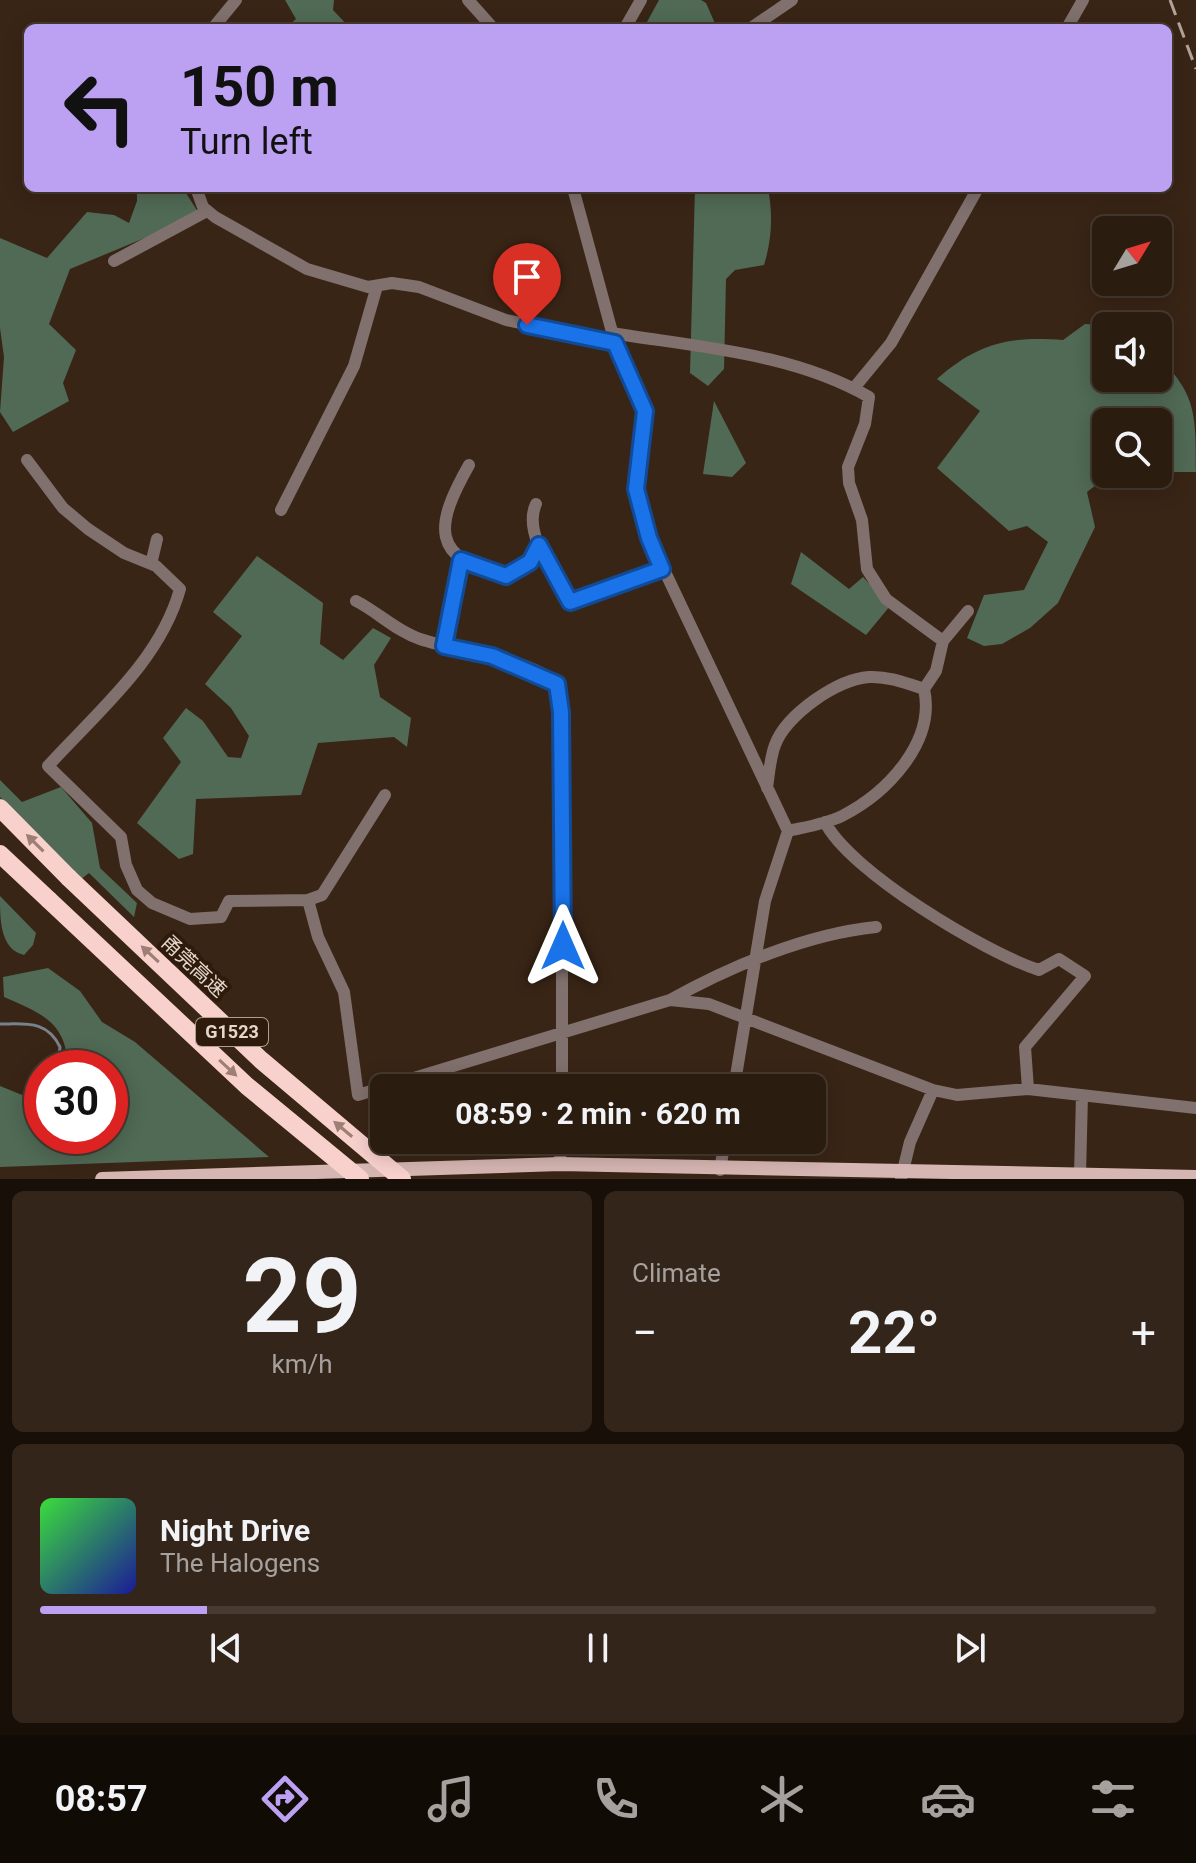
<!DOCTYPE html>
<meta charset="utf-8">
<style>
:root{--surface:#2b1c10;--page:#332519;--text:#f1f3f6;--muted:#a6a19f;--line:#473a30;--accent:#bca0f2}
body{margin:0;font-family:Roboto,"Noto Sans SC",sans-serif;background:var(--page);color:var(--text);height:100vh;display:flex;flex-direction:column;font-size:30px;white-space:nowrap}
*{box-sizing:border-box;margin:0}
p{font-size:26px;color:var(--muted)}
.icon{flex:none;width:44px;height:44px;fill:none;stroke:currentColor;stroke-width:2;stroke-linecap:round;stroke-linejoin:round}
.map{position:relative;height:1179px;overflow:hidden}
.side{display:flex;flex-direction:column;gap:12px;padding:12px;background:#180f09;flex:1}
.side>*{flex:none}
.top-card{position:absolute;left:24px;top:24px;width:1148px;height:168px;border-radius:12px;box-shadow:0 4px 20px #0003,0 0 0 2px var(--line);background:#bca0f2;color:#111;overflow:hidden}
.needle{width:52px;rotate:52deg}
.controls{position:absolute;left:1092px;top:216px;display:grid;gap:16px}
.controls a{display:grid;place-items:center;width:80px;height:80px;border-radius:12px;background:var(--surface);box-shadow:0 4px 20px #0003,0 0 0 2px var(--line);font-size:40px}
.speed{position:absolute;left:24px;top:1050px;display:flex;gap:16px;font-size:40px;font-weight:700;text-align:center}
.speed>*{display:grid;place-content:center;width:104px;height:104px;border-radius:50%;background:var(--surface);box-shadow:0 4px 20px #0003,0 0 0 2px var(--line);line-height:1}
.speed .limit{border:12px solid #d22;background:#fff;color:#111}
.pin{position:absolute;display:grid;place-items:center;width:68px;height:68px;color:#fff;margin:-82px -34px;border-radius:50% 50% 50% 0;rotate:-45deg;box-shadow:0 0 8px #0007}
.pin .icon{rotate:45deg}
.me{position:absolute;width:88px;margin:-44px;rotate:0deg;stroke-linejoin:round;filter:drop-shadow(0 0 6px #0008)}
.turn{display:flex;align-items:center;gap:28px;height:168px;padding:0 24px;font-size:36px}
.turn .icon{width:104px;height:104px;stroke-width:2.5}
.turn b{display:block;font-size:56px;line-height:68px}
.big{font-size:60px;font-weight:700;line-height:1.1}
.side .card{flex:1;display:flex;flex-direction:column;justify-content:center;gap:12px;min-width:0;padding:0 28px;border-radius:12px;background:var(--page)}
.side .dial{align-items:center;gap:0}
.dial b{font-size:104px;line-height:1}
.song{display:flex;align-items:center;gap:24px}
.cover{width:96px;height:96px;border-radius:12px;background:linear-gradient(135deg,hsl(120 70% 55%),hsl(240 70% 35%))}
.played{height:8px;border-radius:4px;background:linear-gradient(90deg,var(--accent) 15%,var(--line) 15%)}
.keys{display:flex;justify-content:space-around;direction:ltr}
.heat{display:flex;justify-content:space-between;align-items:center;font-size:44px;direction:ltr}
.side .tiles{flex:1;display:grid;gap:12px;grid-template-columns:1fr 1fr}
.card:last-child{grid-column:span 2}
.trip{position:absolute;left:370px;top:1074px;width:456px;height:80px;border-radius:12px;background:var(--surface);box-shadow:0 4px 20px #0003,0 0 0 2px var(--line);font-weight:700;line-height:80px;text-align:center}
.menu{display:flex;height:128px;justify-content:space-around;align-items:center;background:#110b06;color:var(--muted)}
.menu .icon{width:56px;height:56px}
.menu .active{color:var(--accent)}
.menu b{font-size:36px;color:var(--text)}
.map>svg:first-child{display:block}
.forest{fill:#506a55}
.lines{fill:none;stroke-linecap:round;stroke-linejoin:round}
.stream{stroke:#78828f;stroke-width:3}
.minor{stroke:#80706e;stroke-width:12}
.major{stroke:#d6b6b2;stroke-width:14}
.highway{stroke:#f8d1cd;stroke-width:18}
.rail{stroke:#b2a398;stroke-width:3;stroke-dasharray:16 8;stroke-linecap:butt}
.highway-bridge{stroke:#f8d1cd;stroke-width:18}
.oneway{fill:#9e7f76}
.route-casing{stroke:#114b97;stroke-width:20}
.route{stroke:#1a73e8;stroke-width:14}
.labels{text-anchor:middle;stroke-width:8;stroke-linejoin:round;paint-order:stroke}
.shield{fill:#2f1b0c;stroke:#ae9f93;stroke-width:2}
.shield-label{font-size:18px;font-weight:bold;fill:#e4d7cd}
.street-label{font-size:20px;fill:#e4d7cd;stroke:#2f1b0c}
</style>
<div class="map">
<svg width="1196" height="1179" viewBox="0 0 1196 1179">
<rect width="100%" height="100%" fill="#392516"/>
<path class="forest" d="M285,0H334L333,10L350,28H286L296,19Z
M659,0H701L706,3L717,28H657L647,22Z
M137,188L184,190L200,215L70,269L49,324L76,350L63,383L69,401L13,432L0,412L4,357L0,328V238L47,258L87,212L114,215L129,223L137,201Z
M695,188H768C773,215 772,239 764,265L735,270L726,279L724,369L708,386L690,373Z
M1085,324L1119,326H1106V378H1158V356C1196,395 1196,412 1196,472H1158V422H1106V474H1110L1087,492L1095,527L1058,603L1030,628L1002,644L984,646L967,638L984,595L1024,590L1048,542L1027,526L1009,531L937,468L980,411L937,379C978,343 1009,336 1063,340Z
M714,401L746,463L732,477L703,474Z
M801,552L849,589L863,577L890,606L866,635L791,584Z
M257,556L323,603L320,644L343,660L373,628L391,638L374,665L380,697L411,718L407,747L394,737L318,743L301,795L196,799L193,854L179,859L137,823L181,762L163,738L186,708L203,721L228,757L241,758L249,736L231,708L205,684L242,636L213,612Z
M0,780L22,802L61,787L92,823L100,868L137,903L134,917L89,873L80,880L0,797Z
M0,896L36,933L33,945L24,955C0,949 0,920 0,896Z
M48,968L80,991L102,1022L135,1042L269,1157L0,1167V1086L42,1103V1136H110V1068H79L67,1057C63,1020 36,1011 4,997L3,977Z"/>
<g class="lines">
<path class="stream" d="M0,1024C26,1024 47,1020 60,1047L59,1057L49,1068
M33,1081L42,1074"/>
<path class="minor" d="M468,0L493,28
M213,28L236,0
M625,28L641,0
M751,28L792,0
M1067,28L1083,0
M196,188L203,207L215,217L307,269L368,287L392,283L419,287L506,320L615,343
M573,188L618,354L645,411L636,489L649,538L788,831L765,901L734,1088
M114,261L207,211
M612,333C697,347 793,353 869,397L865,424L848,467L849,483L862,520L867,569L886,599L943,641
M854,388L891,343L978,188
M27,460L63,508L88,529L124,553L156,566L180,589C160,661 97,712 48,766L121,837L126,865L137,890L152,903L190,919L221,917L229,901L308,900L322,895L385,795
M469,465C435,525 429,559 506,576L530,562L539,545
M536,504C522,533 556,577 570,602L662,569
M281,510L354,366L377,286
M151,564L157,539
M356,601C378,612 396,631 420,639C457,652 529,657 557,684L562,755V1088
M444,646L461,560
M767,788C769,774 770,758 775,745C786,715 837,679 869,677C888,676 906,683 924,689L936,671L943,641L968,611
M825,822C849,871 986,953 1039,970L1059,959L1085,976L1025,1047L1028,1089
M788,831C806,827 826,824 842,816C887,793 936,742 924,689
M308,900L318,937L344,992L358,1095L670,1000L709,1004L933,1090L957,1095L1028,1089L1196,1108
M670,1000C731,966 807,934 876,927
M560,1164L561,1140
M720,1170L725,1140
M1080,1175L1082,1095
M901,1179L910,1142L933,1090"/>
<path class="major" d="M102,1179L560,1164L1196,1177"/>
<path class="highway" d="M0,808L69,878
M0,854L49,900"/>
<path class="rail" d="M1170,0L1196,69"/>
<path class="highway-bridge" d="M69,878L261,1060L402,1179
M49,900L247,1086L360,1179"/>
</g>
<defs><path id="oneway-solid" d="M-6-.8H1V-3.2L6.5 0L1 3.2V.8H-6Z" transform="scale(2)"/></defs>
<g class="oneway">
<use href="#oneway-solid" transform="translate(35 843) rotate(-135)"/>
<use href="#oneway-solid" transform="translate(150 954) rotate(-137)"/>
<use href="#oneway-solid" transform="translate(228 1068) rotate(43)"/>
<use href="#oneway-solid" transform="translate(343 1129) rotate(-140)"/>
</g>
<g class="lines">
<defs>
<path id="route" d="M527,325L615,343L645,411L636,489L649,538L662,569L570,602L539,545L530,562L506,576L461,560L444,646L492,656L557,684L561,712L563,946"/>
</defs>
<use href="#route" class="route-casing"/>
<use href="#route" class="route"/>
</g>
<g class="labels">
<rect class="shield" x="196" y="1018" width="72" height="28" rx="6"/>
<g class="shield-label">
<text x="232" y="1038">G1523</text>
</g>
<g class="street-label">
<text transform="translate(194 966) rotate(43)" y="7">甬莞高速</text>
</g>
</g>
</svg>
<div class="controls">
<a><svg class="needle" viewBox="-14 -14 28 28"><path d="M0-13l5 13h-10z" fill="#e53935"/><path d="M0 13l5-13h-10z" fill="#a6a19f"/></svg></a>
<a><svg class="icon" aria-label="sound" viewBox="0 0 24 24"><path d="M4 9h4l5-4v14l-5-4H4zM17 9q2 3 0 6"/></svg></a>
<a><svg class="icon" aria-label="search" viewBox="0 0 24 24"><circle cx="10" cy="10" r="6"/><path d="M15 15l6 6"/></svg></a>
</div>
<div class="speed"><div class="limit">30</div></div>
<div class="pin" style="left:527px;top:325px;background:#d93025"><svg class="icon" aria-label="arrive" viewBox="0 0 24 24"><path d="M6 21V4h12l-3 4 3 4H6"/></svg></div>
<svg class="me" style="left:563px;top:946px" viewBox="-20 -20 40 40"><path d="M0-17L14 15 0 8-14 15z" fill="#1a73e8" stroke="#fff" stroke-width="4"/></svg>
<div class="trip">08:59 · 2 min · 620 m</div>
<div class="top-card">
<div class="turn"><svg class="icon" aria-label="left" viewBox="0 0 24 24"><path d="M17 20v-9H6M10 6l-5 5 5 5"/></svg><div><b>150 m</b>Turn left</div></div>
</div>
</div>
<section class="side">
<div class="tiles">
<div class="card dial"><b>29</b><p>km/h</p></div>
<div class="card"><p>Climate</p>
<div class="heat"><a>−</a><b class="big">22°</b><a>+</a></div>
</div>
<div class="card">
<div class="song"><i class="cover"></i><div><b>Night Drive</b><p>The Halogens</p></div></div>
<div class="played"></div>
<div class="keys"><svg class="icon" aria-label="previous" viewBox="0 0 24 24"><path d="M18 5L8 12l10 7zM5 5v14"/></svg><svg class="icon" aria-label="pause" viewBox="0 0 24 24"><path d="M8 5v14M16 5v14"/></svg><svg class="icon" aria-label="next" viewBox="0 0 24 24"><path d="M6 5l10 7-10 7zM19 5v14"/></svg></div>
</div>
</div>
</section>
<nav class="menu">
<b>08:57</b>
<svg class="icon active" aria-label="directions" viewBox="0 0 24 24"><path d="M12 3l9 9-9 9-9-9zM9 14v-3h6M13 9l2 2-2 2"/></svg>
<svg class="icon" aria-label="music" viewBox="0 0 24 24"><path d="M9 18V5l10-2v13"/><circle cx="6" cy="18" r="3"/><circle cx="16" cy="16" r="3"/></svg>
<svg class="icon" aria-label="phone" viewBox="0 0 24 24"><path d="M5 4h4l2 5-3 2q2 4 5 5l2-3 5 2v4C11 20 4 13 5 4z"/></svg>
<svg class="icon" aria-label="climate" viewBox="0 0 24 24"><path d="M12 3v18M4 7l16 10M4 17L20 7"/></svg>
<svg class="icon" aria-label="car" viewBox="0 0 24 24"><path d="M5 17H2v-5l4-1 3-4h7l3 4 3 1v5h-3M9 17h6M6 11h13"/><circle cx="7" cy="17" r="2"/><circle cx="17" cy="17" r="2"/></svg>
<svg class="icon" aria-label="filters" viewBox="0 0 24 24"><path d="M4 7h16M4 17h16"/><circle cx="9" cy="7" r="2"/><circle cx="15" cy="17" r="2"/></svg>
</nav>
